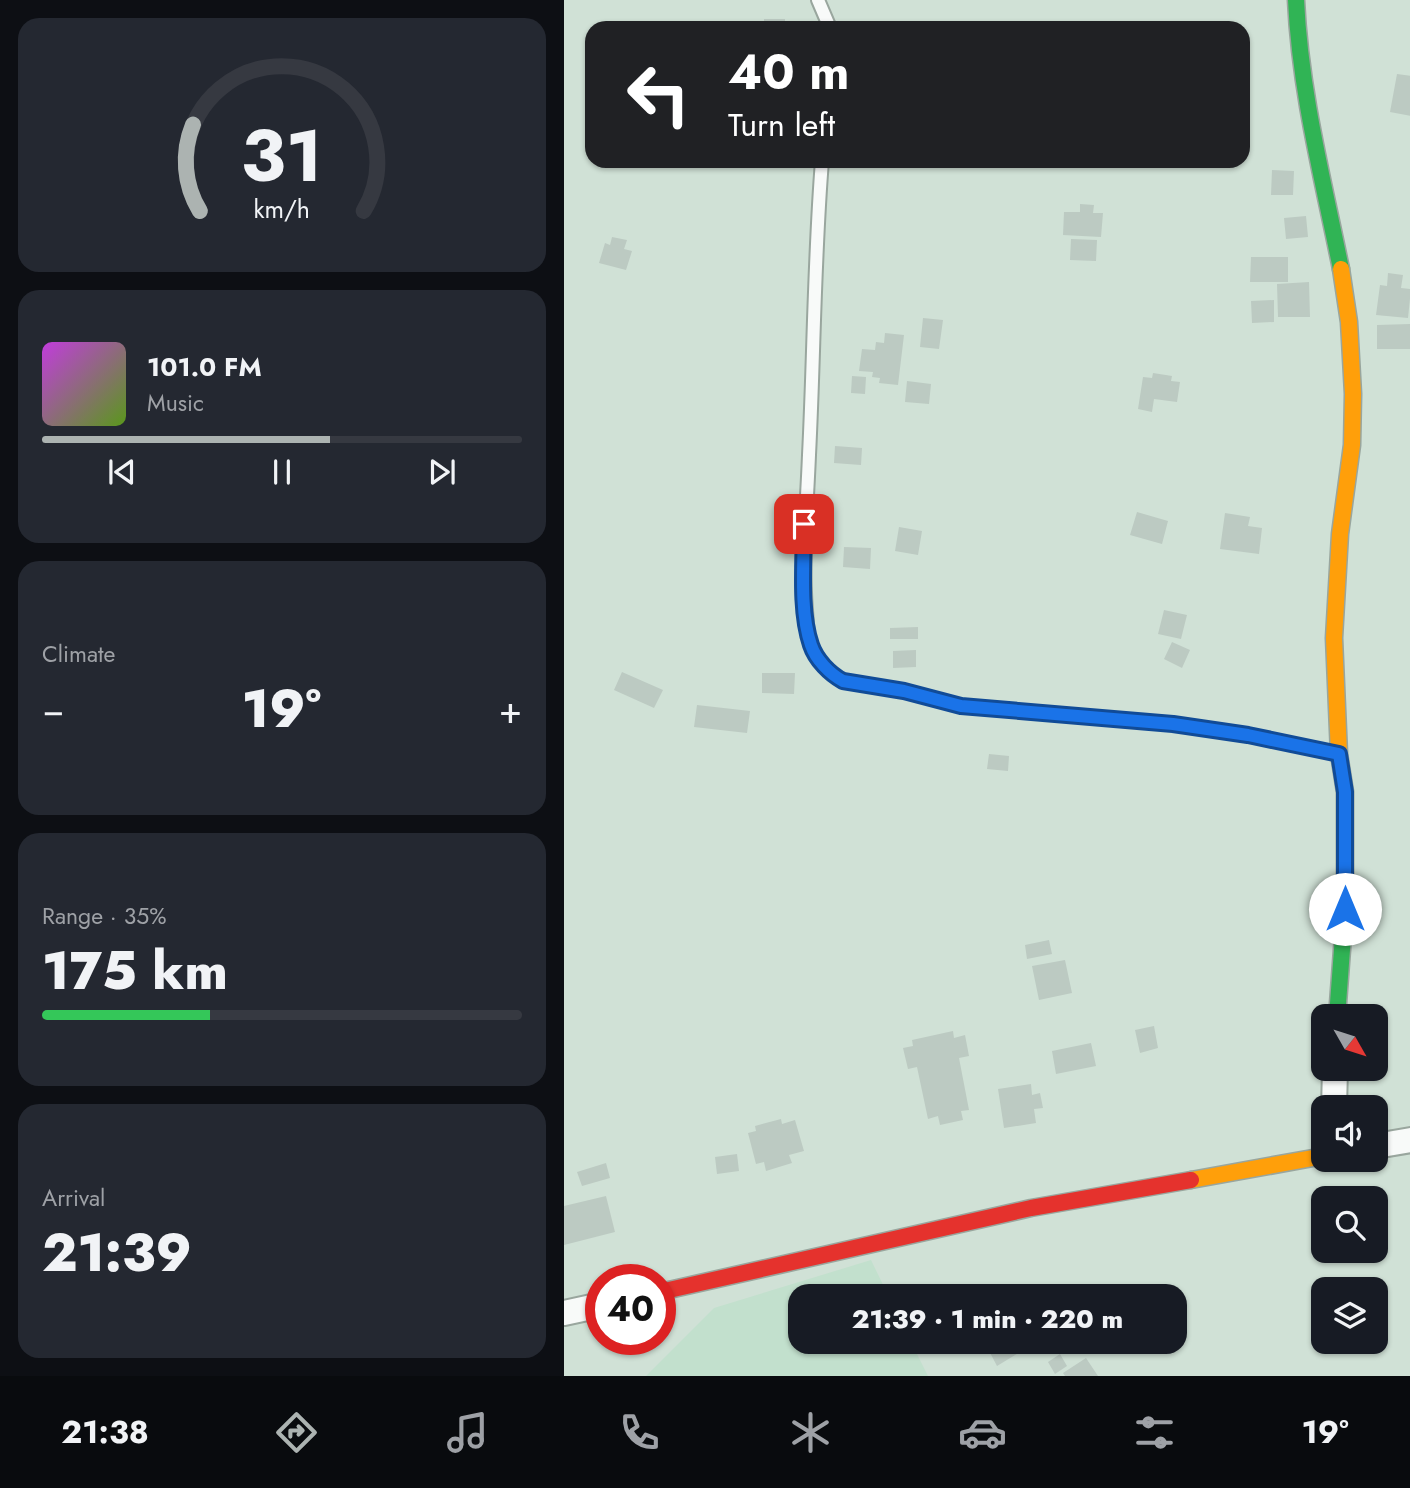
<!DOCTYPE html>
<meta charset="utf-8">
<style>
:root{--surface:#171b24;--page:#242831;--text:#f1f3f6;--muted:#9ea1a6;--line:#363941;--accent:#acb3b1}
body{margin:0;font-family:Jost,sans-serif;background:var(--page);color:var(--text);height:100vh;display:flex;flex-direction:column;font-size:26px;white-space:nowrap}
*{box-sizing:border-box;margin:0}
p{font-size:23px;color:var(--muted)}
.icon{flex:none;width:38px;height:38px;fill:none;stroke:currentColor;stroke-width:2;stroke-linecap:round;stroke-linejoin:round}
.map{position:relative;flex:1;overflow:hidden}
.drawer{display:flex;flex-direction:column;gap:18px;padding:18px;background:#0d0f14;width:564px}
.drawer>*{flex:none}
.banner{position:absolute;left:21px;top:21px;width:665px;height:147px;border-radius:21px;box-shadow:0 2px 5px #0004;background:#202124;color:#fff;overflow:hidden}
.needle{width:46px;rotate:129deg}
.fabs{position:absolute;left:747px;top:1004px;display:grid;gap:14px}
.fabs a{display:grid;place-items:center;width:77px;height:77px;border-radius:14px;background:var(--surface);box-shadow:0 2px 5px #0004;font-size:35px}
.speed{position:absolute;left:21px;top:1264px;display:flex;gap:14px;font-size:35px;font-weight:700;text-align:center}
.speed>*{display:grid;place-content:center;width:91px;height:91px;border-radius:50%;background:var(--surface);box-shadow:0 2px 5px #0004;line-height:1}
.speed .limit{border:10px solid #d22;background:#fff;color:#111}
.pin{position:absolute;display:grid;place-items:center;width:60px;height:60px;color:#fff;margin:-30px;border-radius:14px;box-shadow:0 4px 10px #0006}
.me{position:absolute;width:77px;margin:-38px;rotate:0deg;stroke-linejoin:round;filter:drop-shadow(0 0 5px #0008)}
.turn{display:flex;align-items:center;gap:24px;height:147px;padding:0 28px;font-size:32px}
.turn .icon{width:91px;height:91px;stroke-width:2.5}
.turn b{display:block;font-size:49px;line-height:60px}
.big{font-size:52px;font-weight:800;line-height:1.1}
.drawer .widget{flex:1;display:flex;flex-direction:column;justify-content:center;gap:10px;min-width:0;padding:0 24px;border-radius:21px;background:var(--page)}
.drawer .dial{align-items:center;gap:0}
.dial svg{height:182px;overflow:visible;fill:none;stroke:var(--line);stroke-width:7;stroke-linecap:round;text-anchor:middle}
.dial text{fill:var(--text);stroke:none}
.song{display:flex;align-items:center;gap:21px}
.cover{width:84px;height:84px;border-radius:10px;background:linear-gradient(135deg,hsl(290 70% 55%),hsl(90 70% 35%))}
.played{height:7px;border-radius:4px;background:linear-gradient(90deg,var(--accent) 60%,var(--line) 60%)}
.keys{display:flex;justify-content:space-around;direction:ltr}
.heat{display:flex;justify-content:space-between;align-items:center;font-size:38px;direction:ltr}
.charge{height:10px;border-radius:5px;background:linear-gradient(90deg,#34c759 35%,var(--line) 0)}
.trip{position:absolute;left:224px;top:1284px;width:399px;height:70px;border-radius:21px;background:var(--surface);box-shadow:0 2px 5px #0004;font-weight:800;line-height:70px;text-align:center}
.menu{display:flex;height:112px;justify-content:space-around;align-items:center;background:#090b0e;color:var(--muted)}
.menu .icon{width:49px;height:49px}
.menu .active{color:var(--accent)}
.menu b{font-size:32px;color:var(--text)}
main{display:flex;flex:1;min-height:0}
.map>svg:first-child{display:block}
.built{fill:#c2e0cd}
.building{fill:#bccac2}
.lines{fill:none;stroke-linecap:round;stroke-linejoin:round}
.lane-casing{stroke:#99a69e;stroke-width:16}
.street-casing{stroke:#99a69e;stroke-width:28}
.fast-casing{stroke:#99a69e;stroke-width:19}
.slow-casing{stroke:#99a69e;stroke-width:19}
.jam-casing{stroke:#99a69e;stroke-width:19}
.lane{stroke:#f8faf9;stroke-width:12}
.street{stroke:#f8faf9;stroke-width:24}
.fast{stroke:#30b455;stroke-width:16}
.slow{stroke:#ff9f0a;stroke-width:16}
.jam{stroke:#e5322d;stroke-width:16}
.route-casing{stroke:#114b97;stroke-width:18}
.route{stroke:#1a73e8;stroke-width:12}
</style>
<main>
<section class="drawer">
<div class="widget dial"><svg viewBox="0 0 100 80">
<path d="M14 69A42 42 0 1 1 86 69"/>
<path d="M14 69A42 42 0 0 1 11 31" stroke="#acb3b1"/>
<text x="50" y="56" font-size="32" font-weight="700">31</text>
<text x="50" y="72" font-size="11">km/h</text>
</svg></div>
<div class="widget">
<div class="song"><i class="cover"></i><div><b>101.0 FM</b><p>Music</p></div></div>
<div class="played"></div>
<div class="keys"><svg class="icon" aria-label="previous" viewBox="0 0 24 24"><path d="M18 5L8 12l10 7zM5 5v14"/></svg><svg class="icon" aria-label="pause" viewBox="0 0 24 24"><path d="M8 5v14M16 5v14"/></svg><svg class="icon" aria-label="next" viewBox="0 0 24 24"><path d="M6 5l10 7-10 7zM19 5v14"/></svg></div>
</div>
<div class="widget"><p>Climate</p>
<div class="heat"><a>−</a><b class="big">19°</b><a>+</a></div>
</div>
<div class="widget"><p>Range · 35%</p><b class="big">175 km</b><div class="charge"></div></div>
<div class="widget"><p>Arrival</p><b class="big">21:39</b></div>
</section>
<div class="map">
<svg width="847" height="1376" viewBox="0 0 847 1376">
<rect width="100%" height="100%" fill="#d0e1d6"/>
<path class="built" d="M307,1260L325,1297H236V1342H347L364,1376H82L150,1308Z"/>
<path class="building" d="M200,19H221V28H200Z
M833,74L847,76V116L826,112Z
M708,170L730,171L729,195H707Z
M516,204L530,205L529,213H539L537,237L499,235L500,212H516Z
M742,216L744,237L722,239L720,218Z
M48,237L63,240L60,249L68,251L62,270L35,263L41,243L46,245Z
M507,239L533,240L532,261L506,260Z
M687,257H724V282H686Z
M824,273L839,275L837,288L847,289L844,318L812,315L816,285L823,286Z
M745,282L746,317H714L713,284Z
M710,300V322L688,323L687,301Z
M359,318L379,320L375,349L356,347Z
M847,324V349H813V325Z
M321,333L340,335L334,385L315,383L316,378L308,377L309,372L295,371L298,349L311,350L312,342L320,343Z
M589,373L608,376L607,381L616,382L613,402L590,399L588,412L574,409L579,377L588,378Z
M288,376L302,377L301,394L287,393Z
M343,381L367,384L365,404L341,402Z
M271,446L298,448L297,465L270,463Z
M573,512L604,521L598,544L566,535Z
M661,513L686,517L684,526L698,528L695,554L656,549Z
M335,527L358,531L354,555L331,551Z
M280,547L307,548L306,569L279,567Z
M600,610L623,615L617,639L594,634Z
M354,627V639H326V628Z
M608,642L626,650L618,668L600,659Z
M352,650V667L329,668V651Z
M58,672L99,690L90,708L50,690Z
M198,673H231L230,694L198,693Z
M133,705L186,711L183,733L130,727Z
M425,754L445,756L444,771L423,769Z
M485,940L488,954L463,959L461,945Z
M501,960L508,993L475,1000L468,966Z
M590,1026L594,1048L576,1053L571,1030Z
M389,1031L390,1038L401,1035L405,1056L395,1058L405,1110L397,1111L399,1120L376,1125L374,1116L364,1119L353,1067L344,1069L339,1048L349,1046L348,1040Z
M527,1043L532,1066L492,1074L488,1051Z
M467,1084L468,1095L476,1093L479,1108L470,1109L472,1123L440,1128L434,1089Z
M217,1119L218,1124L231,1120L240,1151L225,1155L228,1163L202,1171L200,1162L192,1164L184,1133L192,1131L191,1126Z
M173,1154L175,1171L153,1174L151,1157Z
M42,1163L46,1178L18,1186L13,1172Z
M42,1196L51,1232L0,1245V1206Z
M275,1287L281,1297H259Z
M580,1288L584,1297H569L568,1295Z
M430,1342H451L456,1352L433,1366L423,1347Z
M496,1354L503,1366L491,1374L484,1362Z
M522,1358L534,1376H501L499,1373Z"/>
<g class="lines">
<defs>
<path id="lane" d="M254,0L266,28
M258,161C250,259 250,357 245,455C243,506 238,558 242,610C243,621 243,636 247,646C253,661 266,674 279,681L340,691L397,706L609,724L684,735L770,753"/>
<path id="street" d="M770,1108L771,1069
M812,1146L847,1140
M0,1313L37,1305"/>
<path id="fast" d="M732,0C736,91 759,180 777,269
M773,1017L781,909V875"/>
<path id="slow" d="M777,269L785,322L789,394L788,445L776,534L770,638L775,754L781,792V875
M627,1180L760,1156"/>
<path id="jam" d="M96,1292L467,1208L627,1180"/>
</defs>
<use href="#lane" class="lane-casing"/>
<use href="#street" class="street-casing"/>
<use href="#fast" class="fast-casing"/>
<use href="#slow" class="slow-casing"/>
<use href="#jam" class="jam-casing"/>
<use href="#lane" class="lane"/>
<use href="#street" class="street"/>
<use href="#fast" class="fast"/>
<use href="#slow" class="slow"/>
<use href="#jam" class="jam"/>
</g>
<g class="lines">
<defs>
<path id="route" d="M240,524C240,561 235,610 247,645C252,660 266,674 279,681L340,691L397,706L609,724L684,735L775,754L781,792V909"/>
</defs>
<use href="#route" class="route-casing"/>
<use href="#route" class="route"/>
</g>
</svg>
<div class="fabs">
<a><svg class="needle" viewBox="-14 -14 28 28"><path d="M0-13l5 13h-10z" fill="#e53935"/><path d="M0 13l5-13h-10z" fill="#9ea1a6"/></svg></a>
<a><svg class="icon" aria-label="sound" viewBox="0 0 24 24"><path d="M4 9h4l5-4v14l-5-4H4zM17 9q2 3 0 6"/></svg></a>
<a><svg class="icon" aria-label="search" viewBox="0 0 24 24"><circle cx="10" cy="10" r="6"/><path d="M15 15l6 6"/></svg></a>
<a><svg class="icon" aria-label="layers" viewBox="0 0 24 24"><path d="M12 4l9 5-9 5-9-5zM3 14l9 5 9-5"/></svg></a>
</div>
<div class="speed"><div class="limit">40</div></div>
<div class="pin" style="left:240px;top:524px;background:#d93025"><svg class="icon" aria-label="arrive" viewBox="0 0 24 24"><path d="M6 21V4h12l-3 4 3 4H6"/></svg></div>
<svg class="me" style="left:781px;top:909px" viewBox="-20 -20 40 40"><circle r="19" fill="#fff"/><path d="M0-13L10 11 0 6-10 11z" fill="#1a73e8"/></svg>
<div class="trip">21:39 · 1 min · 220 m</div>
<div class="banner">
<div class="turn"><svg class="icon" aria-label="left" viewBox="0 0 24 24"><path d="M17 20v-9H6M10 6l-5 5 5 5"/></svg><div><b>40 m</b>Turn left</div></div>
</div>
</div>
</main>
<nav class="menu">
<b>21:38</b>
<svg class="icon active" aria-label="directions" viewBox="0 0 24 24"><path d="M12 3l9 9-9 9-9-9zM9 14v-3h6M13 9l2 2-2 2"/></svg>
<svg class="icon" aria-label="music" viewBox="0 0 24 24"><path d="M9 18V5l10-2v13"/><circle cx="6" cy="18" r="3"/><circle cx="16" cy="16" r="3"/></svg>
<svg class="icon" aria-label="phone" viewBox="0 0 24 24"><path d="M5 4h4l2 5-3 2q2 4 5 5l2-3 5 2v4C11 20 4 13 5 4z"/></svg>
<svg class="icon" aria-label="climate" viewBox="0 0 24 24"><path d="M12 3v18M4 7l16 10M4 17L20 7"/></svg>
<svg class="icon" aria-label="car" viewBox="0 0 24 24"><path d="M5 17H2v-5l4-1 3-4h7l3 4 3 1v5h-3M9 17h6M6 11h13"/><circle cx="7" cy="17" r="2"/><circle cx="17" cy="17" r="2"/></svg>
<svg class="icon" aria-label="filters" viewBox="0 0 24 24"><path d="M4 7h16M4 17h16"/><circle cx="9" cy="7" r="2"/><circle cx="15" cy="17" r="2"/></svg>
<b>19°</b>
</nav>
